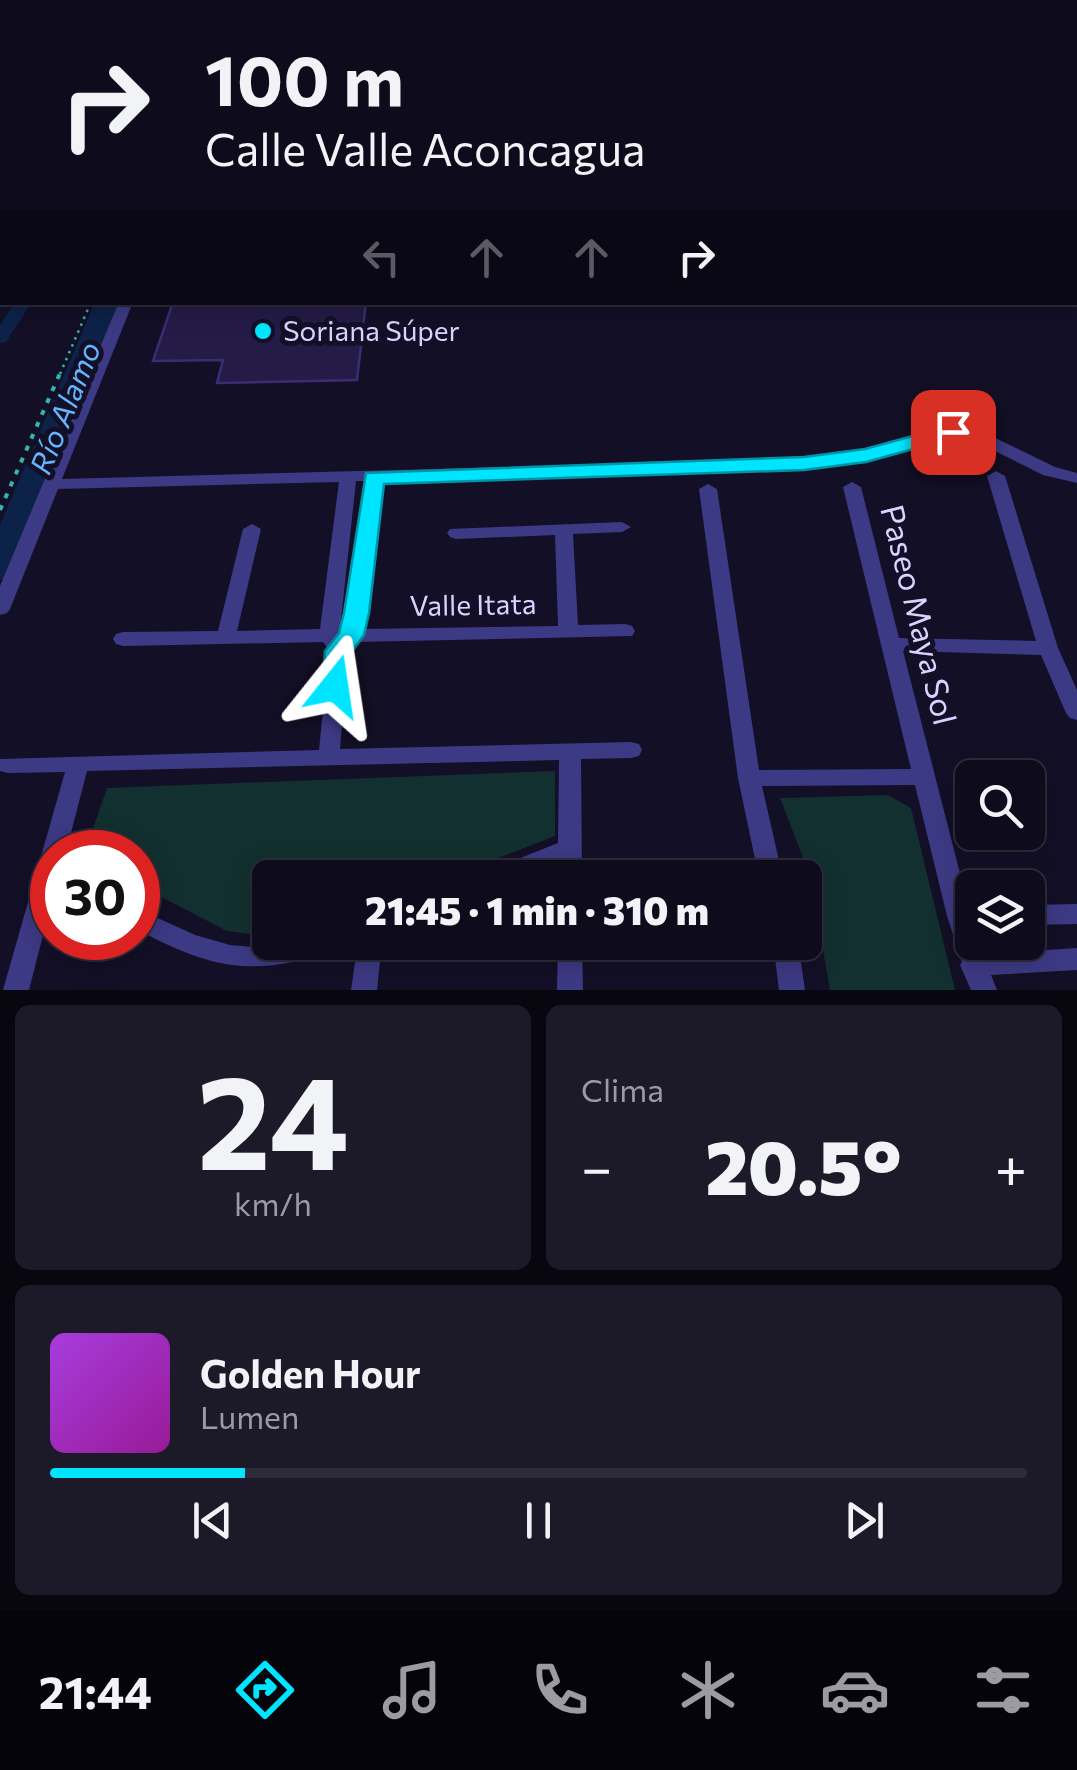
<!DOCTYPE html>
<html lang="es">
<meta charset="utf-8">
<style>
:root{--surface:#0e0b1c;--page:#1c1929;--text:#f1f3f6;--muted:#9b9ba3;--line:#2e2b3b;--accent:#00e5ff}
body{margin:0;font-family:Commissioner,sans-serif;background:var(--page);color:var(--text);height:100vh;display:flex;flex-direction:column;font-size:38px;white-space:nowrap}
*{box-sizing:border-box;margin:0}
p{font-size:32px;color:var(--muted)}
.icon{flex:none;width:55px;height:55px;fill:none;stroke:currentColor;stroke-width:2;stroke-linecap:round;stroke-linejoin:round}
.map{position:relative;height:990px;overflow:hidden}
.details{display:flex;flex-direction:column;gap:15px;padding:15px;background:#08060f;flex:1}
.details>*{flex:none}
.guide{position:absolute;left:0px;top:0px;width:1078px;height:305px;box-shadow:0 5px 25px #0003,0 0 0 2px var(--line);background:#0e0b1c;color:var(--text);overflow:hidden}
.fabs{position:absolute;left:955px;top:760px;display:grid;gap:20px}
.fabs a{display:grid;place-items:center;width:90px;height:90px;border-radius:15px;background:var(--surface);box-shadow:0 5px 25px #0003,0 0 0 2px var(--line);font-size:50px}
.speed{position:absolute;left:30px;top:830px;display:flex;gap:20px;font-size:50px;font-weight:700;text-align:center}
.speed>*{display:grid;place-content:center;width:130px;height:130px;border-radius:50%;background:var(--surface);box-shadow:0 5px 25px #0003,0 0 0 2px var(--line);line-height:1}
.speed .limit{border:15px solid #d22;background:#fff;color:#111}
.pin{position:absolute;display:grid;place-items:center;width:85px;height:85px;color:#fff;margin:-42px;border-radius:20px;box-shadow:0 5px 15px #0006}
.me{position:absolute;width:110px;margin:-55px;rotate:15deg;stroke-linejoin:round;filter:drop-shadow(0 0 8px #0008)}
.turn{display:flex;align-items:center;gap:35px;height:210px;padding:0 40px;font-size:45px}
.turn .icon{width:130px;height:130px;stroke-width:2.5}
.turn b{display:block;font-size:70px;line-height:85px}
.lanes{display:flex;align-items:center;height:95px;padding:0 40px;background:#0003;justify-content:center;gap:50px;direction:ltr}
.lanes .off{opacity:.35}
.big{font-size:75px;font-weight:800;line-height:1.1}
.details .widget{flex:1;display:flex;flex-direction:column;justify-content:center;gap:15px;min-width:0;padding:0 35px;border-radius:15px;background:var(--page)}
.details .dial{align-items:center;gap:0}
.dial b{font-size:130px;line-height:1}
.song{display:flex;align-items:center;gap:30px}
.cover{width:120px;height:120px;border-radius:15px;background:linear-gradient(135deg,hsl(280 70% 55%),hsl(300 70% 35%))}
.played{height:10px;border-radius:5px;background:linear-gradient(90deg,var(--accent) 20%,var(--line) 20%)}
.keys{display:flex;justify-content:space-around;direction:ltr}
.heat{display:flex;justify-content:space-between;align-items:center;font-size:55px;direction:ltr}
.details .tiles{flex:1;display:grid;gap:15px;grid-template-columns:1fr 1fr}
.widget:last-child{grid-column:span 2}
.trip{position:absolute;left:252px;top:860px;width:570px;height:100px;border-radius:15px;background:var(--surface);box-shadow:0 5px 25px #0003,0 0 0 2px var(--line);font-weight:800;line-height:100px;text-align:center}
.dock{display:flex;height:160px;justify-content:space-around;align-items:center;background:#06040b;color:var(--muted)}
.dock .icon{width:70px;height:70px}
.dock .on{color:var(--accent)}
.dock b{font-size:45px;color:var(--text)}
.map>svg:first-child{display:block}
.green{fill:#12302f}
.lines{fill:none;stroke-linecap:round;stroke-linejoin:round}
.canal{fill:#0c2248;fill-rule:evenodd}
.river{fill:#0c2248;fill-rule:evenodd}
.building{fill:#241b47;stroke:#3b2d73;stroke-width:2.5}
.path-far1{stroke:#2fb8b0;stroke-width:2.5;stroke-dasharray:2.5 5;stroke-linecap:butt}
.path{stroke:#2fb8b0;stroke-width:4;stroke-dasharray:5 8;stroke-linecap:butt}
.minor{fill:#3d3a85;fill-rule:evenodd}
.tertiary{fill:#3d3a85;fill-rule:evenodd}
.primary{fill:#c25bff;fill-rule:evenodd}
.route{fill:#00e5ff;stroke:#0095a6;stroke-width:2.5}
.poi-dot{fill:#00e5ff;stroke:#130f26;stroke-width:4}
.labels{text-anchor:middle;stroke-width:10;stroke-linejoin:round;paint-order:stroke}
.poi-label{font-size:28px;fill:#d9d4ff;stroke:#130f26;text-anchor:start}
.street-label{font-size:28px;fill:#d9d4ff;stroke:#130f26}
.water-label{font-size:30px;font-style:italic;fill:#62b6ff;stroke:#130f26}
.near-street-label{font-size:32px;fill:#d9d4ff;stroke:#130f26}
</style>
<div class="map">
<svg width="1077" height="990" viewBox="0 0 1077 990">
<rect width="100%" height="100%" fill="#130f26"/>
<path class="green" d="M555,771V836L450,877L270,878V937L227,931L138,885V852H85L107,788Z
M888,795L911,808L955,990H830L810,876L780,798Z"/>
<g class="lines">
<path class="canal" d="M1075,245L1077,246V256L1075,255Z
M15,302H32L6,342L0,343V325Z"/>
<path class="river" d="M95,302H124L19,568L13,576L0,580V525Z"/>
</g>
<path class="building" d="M173,302H366L357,380L217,383L223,360L153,361Z"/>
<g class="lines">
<path class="path-far1" d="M60,374L91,302"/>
<path class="path" d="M0,510L61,371"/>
<path class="minor" d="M426,0H436V2H427Z
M505,0H515V2H506Z
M578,0H588L589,2H580Z
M654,0H664L665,2H656Z
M730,0H740L741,2H732Z
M806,0H816L818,2H808Z
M881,0H891L893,2H883Z
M1028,0H1038L1040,2H1030Z
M1075,39H1077V47H1075Z
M1075,72H1077V78H1075Z
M119,302H133L62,479L804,459L865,451L953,427L983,432L1055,467L1077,473V483L1043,475L973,440L953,437L866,461L804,469L382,480L362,629L558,626L555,535L456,539L450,537L447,533L450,529L622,522L631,527L622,532L573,534L578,625L625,624L632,626L635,631L632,636L356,642L348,652L340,749L631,742L639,744L642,750L639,756L631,758L581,759L582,878H558V863L522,878H484L488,871L558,843L559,760L87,771L66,852H52V900L29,990H3L65,772L8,773L0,771V759L319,750L329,650L323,642L123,646L116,644L113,639L116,634L123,632L218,631L243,529L252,524L261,529L237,631L320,629L339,482L58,489L10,609L7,613L0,615V586ZM356,481H365L346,613L343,629H340Z
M996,471L1005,476L1058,648L1077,690V720L1070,718L1066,713L1041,655L903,651L972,920V942H980L984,954L1077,948V970L991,975L997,990H971L960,965L962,962L947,916L915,785L762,786L783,878H759L738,778L699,489L708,484L717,489L759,770L911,769L843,487L852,482L861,487L899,638L1036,641L987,476Z
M1077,904V924L1028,925V905Z
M138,909L195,935L230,945L253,947L292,942H341L338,949C255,978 214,970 138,930Z
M358,942H382L377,990H351Z
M558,942H582L583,990H557Z
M773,942H798L805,990H779Z"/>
<path class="tertiary" d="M935,0H948L949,2H937Z
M1075,155L1077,156V168L1075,167Z"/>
<path class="primary" d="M0,171H2V181H0Z
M1075,271L1077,272V284L1075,283Z
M1075,293L1077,305L1068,303L1075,302Z"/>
</g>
<path class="route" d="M953,425L964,432L961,436L866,462L804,470L384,484L369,613L364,635L351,653L348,686L335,696L322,686L325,651L339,633L344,613L366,473L804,457L865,449Z"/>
<circle class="poi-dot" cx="263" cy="331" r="10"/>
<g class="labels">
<g class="poi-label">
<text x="283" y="341">Soriana Súper</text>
</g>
<g class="street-label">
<text transform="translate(473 605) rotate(-1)" y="10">Valle Itata</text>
</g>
<g class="water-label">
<text transform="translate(66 408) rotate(-68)" y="10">Río Alamo</text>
</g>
<g class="near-street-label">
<text transform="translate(918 615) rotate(76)" y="11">Paseo Maya Sol</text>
</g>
</g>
</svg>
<div class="fabs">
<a><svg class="icon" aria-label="search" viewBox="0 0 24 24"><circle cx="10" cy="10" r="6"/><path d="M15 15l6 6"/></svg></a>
<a><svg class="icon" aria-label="layers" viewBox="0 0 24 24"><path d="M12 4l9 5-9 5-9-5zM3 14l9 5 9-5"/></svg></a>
</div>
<div class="speed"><div class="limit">30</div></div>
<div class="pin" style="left:953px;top:432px;background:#d93025"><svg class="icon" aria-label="arrive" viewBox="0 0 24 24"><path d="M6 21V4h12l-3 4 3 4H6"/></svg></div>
<svg class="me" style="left:335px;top:686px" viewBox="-20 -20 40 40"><path d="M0-17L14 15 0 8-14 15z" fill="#00e5ff" stroke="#fff" stroke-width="4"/></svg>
<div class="trip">21:45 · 1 min · 310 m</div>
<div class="guide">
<div class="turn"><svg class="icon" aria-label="right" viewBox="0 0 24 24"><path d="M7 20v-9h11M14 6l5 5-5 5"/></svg><div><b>100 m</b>Calle Valle Aconcagua</div></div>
<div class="lanes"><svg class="icon off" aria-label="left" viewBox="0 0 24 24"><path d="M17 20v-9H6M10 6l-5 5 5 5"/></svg><svg class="icon off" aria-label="ahead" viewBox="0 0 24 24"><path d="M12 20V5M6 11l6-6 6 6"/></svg><svg class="icon off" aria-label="ahead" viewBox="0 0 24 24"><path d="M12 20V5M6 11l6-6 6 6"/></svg><svg class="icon" aria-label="right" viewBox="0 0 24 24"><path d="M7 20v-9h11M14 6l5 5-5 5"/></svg></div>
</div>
</div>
<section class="details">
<div class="tiles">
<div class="widget dial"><b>24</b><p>km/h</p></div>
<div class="widget"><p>Clima</p>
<div class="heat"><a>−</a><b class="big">20.5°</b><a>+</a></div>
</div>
<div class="widget">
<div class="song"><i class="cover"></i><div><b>Golden Hour</b><p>Lumen</p></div></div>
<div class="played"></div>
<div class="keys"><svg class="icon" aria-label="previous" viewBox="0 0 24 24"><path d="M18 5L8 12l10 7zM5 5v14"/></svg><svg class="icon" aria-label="pause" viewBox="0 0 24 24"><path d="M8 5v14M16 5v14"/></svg><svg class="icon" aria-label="next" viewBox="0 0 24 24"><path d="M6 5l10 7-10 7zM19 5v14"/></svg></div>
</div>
</div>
</section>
<nav class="dock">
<b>21:44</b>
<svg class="icon on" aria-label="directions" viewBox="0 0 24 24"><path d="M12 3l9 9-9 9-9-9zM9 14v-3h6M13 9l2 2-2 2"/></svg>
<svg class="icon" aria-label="music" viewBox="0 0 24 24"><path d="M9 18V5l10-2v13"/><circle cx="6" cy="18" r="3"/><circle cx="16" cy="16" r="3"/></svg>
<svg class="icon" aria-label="phone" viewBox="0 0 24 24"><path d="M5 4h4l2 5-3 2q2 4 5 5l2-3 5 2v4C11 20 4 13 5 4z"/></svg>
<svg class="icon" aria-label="climate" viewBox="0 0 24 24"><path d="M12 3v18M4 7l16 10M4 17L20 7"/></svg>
<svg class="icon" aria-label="car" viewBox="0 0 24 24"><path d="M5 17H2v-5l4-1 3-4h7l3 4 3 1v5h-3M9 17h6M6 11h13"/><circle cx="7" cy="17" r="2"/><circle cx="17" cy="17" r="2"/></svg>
<svg class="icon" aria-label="filters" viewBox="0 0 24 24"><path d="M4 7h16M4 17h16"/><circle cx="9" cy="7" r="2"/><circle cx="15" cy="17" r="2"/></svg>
</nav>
